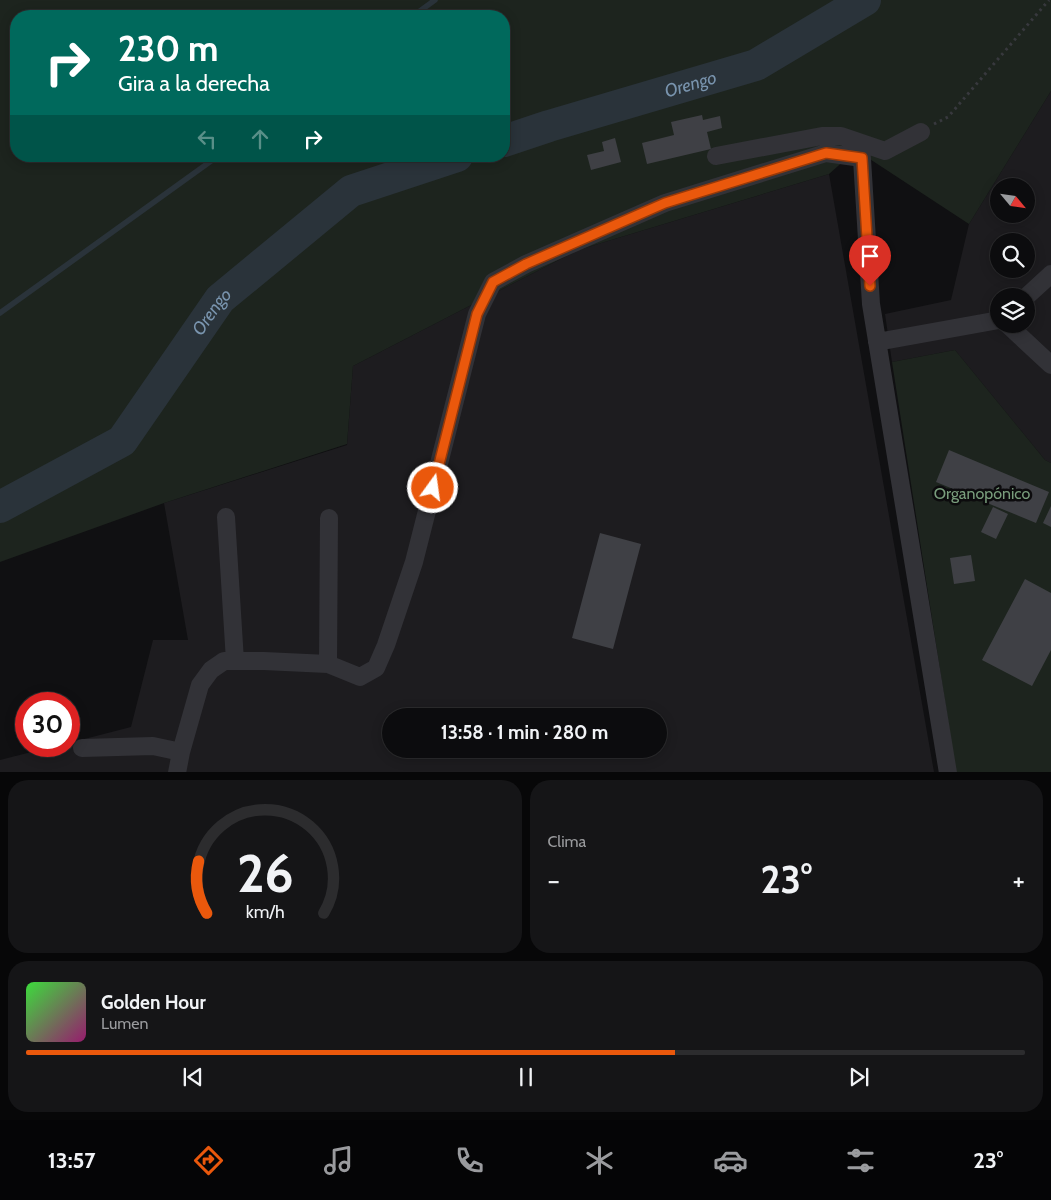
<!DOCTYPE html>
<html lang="es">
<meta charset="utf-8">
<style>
:root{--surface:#0c0c0e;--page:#151517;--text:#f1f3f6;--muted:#9a9b9e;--line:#2c2c2e;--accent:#ea580c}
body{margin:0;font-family:Cabin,sans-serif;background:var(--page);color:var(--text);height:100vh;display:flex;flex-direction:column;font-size:19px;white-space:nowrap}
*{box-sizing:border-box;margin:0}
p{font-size:16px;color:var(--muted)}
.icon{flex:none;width:28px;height:28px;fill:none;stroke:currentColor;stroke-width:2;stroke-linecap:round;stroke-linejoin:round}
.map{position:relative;height:772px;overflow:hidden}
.drawer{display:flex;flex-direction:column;gap:8px;padding:8px;background:#070708;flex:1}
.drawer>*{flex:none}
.guide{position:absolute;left:10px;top:10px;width:500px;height:152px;border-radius:20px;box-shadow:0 2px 12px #0003,0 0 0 1px var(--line);background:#00695c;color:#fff;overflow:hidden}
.needle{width:32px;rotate:119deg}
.buttons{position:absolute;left:990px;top:178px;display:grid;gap:10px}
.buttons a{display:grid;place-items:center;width:45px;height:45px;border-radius:50%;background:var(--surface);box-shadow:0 2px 12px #0003,0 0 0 1px var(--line);font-size:25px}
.speed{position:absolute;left:15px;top:692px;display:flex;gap:10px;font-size:25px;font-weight:700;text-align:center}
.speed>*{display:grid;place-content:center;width:65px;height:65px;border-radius:50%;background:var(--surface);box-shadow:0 2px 12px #0003,0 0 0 1px var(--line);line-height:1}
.speed .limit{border:8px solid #d22;background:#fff;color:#111}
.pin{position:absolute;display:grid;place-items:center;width:42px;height:42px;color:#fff;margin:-51px -21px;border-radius:50% 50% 50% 0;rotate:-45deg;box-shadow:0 0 5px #0007}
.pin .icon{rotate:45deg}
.me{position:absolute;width:55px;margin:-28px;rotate:14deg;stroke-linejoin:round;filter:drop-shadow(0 0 4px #0008)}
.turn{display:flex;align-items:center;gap:18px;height:105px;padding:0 25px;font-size:22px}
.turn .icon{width:65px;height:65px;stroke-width:2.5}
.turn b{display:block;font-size:35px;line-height:42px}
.lanes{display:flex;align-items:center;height:48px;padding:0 25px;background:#0003;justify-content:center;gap:25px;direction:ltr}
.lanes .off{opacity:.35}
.big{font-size:38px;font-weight:700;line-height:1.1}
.drawer .tile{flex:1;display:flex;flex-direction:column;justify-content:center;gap:8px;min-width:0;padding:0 18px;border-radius:20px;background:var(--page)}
.drawer .dial{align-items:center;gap:0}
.dial svg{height:130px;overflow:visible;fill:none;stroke:var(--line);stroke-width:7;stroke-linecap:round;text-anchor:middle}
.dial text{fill:var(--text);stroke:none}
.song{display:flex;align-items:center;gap:15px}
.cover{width:60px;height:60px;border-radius:8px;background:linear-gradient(135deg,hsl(120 70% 55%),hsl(320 70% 35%))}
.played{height:5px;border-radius:2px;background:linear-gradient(90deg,var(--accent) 65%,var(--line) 65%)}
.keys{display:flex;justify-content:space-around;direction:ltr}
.heat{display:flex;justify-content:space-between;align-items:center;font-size:28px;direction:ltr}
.drawer .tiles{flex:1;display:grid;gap:8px;grid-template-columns:1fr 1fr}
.tile:last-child{grid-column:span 2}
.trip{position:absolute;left:382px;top:708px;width:285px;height:50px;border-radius:25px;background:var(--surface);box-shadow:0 2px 12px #0003,0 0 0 1px var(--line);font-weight:700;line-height:50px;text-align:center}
.tab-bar{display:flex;height:80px;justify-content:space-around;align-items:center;background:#050506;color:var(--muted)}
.tab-bar .icon{width:35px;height:35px}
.tab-bar .selected{color:var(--accent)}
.tab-bar b{font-size:22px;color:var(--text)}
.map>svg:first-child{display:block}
.built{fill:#1d1c1f;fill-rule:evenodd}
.green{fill:#1d241e;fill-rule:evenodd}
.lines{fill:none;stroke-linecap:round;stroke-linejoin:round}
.stream{stroke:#2a333a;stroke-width:5.5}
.river{stroke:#2a333a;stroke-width:32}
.building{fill:#3f4045}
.path{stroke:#38393e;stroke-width:3;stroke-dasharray:2.5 4;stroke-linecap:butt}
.minor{stroke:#323237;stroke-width:18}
.route-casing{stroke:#983908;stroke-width:12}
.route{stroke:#ea580c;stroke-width:9}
.labels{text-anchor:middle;stroke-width:5;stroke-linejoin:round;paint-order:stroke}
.park-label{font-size:16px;fill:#799d7c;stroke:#0c0b0d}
.water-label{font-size:18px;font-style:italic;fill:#7994ae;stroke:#0c0b0d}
</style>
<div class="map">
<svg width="1051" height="773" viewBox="0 0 1051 773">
<rect width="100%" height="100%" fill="#101012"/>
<path class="built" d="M1051,91V463L1045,460L955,350L892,362L885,314L951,300L969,224ZM999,186H1026V214H999ZM999,241H1026V269H999ZM999,296H1026V324H999Z
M829,174L934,772L0,773V760L55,746H69V743L131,727L153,640H188L164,503L347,445L353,366L578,250ZM391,716H659V749H391Z"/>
<path class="green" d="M0,0H1051V91L969,224L856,150L829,174L578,250L353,366L347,444L164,503L0,562ZM16,16H504V156H16Z
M955,350L1045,460L1051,463V772H956L892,362Z"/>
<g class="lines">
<path class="stream" d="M413,16L435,0
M0,313L218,156"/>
<g class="river">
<path id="s1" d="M504,141L549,126L756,65L865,0"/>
<path id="s2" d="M0,507L122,441L220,299L351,191L457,156"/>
</g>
</g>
<path class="building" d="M702,115L703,120L720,116L722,128L707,132L711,149L647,164L642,143L674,135L671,122Z
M615,138L621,162L591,170L587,155L604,151L602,142Z
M949,450L1049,492L1036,523L936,482Z
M1051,506V527L1043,523Z
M993,507L1008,514L996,539L981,532Z
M600,533L641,544L613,649L572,638Z
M971,555L975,581L954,584L950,558Z
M1025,579L1051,593V650L1032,686L982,660Z"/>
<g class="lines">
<path class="path" d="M934,124L948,117L1049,0"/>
<path class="minor" d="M861,143L871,304L948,773
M716,156L822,136H841L885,151L921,132
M1026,297L1051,274
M1007,324L1051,365
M877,342L999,320
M226,517L235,661
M328,664L329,518
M82,748L153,746L181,752
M177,773L181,752L200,685L211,670L224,661H264L328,664L360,677L376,668L386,645L414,562L477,314L493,282L526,264L665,203L826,153L862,158"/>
</g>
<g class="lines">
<defs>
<path id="route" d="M433,488L477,314L493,282L526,264L665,203L826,153L862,158L870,286"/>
</defs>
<use href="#route" class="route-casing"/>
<use href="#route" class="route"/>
</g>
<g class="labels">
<g class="park-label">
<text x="982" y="499">Organopónico</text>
</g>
<g class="water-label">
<text dy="6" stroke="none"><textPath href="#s1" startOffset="195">Orengo</textPath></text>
<text dy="6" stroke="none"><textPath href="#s2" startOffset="296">Orengo</textPath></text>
</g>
</g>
</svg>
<div class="buttons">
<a><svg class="needle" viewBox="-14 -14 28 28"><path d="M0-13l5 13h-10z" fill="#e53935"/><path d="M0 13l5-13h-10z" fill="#9a9b9e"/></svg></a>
<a><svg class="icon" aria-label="search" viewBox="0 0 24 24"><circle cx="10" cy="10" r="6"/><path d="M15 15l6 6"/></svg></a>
<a><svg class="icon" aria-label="layers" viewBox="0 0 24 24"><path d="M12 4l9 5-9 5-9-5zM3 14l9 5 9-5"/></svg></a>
</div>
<div class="speed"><div class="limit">30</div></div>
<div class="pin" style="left:870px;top:286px;background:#d93025"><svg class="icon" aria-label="arrive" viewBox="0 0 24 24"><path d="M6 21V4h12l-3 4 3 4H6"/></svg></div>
<svg class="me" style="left:433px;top:488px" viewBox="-20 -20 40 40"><circle r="17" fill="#ea580c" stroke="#fff" stroke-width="3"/><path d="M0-11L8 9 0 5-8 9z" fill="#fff"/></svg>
<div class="trip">13:58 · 1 min · 280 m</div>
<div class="guide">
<div class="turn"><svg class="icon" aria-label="right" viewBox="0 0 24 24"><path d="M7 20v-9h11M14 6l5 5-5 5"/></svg><div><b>230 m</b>Gira a la derecha</div></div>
<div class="lanes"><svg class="icon off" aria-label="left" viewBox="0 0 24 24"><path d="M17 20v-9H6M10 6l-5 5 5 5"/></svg><svg class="icon off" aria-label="ahead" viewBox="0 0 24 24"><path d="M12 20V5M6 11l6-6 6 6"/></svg><svg class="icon" aria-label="right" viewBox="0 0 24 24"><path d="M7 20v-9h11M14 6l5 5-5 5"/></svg></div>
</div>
</div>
<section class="drawer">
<div class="tiles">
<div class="tile dial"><svg viewBox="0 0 100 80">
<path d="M14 69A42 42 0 1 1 86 69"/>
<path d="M14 69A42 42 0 0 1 9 37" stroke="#ea580c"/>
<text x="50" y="56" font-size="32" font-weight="700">26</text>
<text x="50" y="72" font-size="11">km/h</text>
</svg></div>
<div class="tile"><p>Clima</p>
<div class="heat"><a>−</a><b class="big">23°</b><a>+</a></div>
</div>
<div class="tile">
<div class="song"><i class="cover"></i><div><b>Golden Hour</b><p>Lumen</p></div></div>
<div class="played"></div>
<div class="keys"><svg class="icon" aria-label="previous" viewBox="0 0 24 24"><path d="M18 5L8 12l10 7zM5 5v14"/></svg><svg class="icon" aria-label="pause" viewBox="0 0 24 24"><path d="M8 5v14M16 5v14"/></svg><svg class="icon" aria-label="next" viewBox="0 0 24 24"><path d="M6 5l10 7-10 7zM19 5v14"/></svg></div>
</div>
</div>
</section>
<nav class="tab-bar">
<b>13:57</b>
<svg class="icon selected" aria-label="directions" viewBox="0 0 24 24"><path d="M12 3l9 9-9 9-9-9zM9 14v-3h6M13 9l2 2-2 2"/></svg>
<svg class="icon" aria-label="music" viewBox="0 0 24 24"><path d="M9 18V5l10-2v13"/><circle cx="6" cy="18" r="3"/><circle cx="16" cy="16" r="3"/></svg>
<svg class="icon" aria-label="phone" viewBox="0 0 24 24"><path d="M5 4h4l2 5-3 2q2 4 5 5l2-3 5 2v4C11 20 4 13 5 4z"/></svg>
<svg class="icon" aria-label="climate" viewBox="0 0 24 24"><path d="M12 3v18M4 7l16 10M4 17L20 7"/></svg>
<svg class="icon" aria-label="car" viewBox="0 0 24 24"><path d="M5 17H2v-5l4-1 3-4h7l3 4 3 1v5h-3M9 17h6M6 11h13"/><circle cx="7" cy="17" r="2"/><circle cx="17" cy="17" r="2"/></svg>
<svg class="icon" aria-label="filters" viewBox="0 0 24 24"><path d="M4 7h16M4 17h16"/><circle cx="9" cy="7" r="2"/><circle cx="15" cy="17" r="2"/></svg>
<b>23°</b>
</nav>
